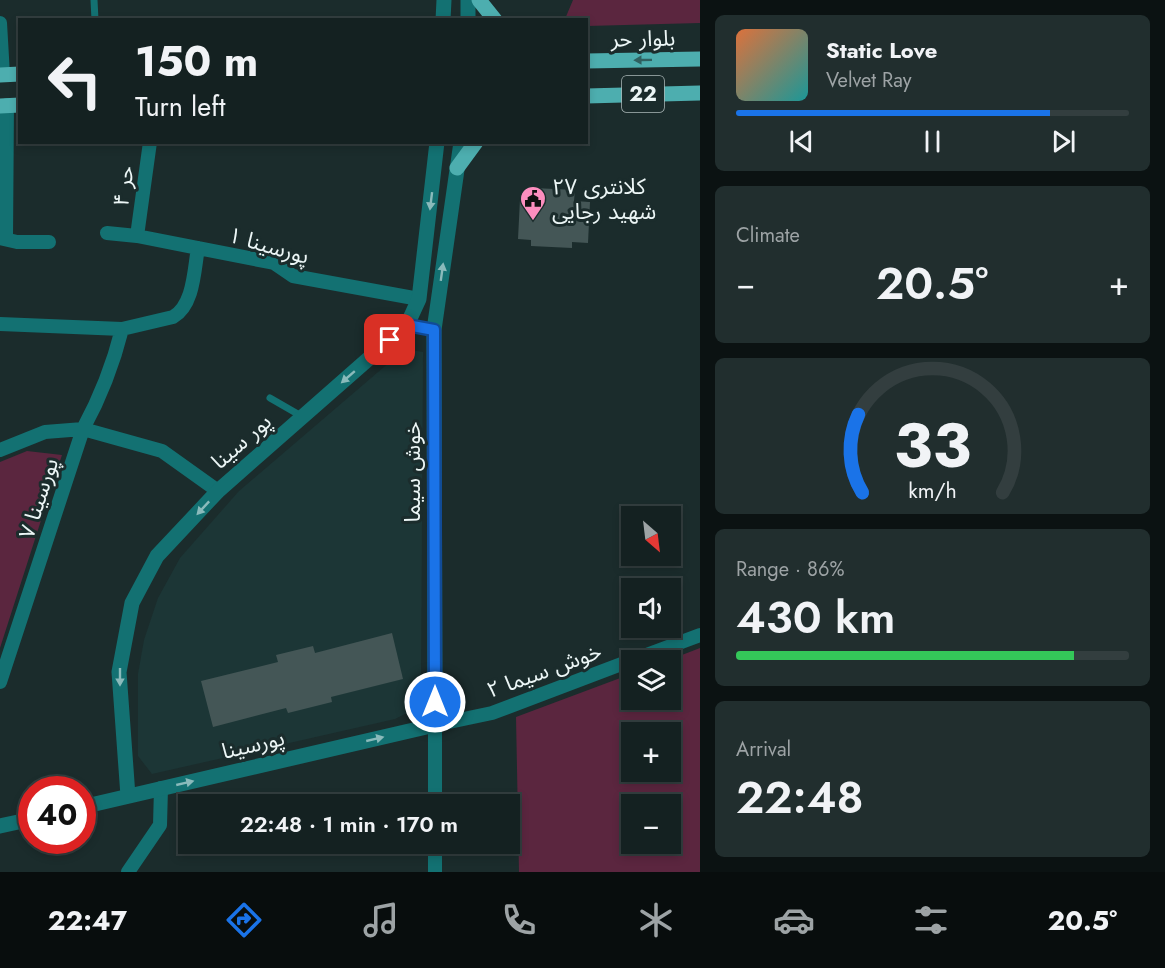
<!DOCTYPE html>
<meta charset="utf-8">
<style>
:root{--surface:#142121;--page:#212e2e;--text:#f1f3f6;--muted:#9da3a5;--line:#333e3f;--accent:#1a73e8}
body{margin:0;font-family:Jost,"Noto Sans Arabic",sans-serif;background:var(--page);color:var(--text);height:100vh;display:flex;flex-direction:column;font-size:22px;white-space:nowrap}
*{box-sizing:border-box;margin:0}
p{font-size:20px;color:var(--muted)}
.icon{flex:none;width:33px;height:33px;fill:none;stroke:currentColor;stroke-width:2;stroke-linecap:round;stroke-linejoin:round}
.map{position:relative;flex:1;overflow:hidden}
.details{display:flex;flex-direction:column;gap:15px;padding:15px;background:#0b1212;width:465px}
.details>*{flex:none}
.banner{position:absolute;left:18px;top:18px;width:570px;height:126px;border-radius:0px;box-shadow:0 3px 9px #0003,0 0 0 2px var(--line);background:#142121;color:var(--text);overflow:hidden}
.needle{width:39px;rotate:152deg}
.buttons{position:absolute;left:621px;top:506px;display:grid;gap:12px}
.buttons a{display:grid;place-items:center;width:60px;height:60px;border-radius:0px;background:var(--surface);box-shadow:0 3px 9px #0003,0 0 0 2px var(--line);font-size:30px}
.speed{position:absolute;left:18px;top:776px;display:flex;gap:12px;font-size:30px;font-weight:700;text-align:center}
.speed>*{display:grid;place-content:center;width:78px;height:78px;border-radius:50%;background:var(--surface);box-shadow:0 3px 9px #0003,0 0 0 2px var(--line);line-height:1}
.speed .limit{border:9px solid #d22;background:#fff;color:#111}
.pin{position:absolute;display:grid;place-items:center;width:51px;height:51px;color:#fff;margin:-26px;border-radius:12px;box-shadow:0 3px 9px #0006}
.me{position:absolute;width:66px;margin:-33px;rotate:0deg;stroke-linejoin:round;filter:drop-shadow(0 0 4px #0008)}
.turn{display:flex;align-items:center;gap:21px;height:126px;padding:0 18px;font-size:27px}
.turn .icon{width:78px;height:78px;stroke-width:2.5}
.turn b{display:block;font-size:42px;line-height:51px}
.big{font-size:45px;font-weight:600;line-height:1.1}
.details .widget{flex:1;display:flex;flex-direction:column;justify-content:center;gap:9px;min-width:0;padding:0 21px;border-radius:9px;background:var(--page)}
.details .dial{align-items:center;gap:0}
.dial svg{height:156px;overflow:visible;fill:none;stroke:var(--line);stroke-width:7;stroke-linecap:round;text-anchor:middle}
.dial text{fill:var(--text);stroke:none}
.song{display:flex;align-items:center;gap:18px}
.cover{width:72px;height:72px;border-radius:9px;background:linear-gradient(135deg,hsl(20 70% 55%),hsl(180 70% 35%))}
.played{height:6px;border-radius:3px;background:linear-gradient(90deg,var(--accent) 80%,var(--line) 80%)}
.keys{display:flex;justify-content:space-around;direction:ltr}
.heat{display:flex;justify-content:space-between;align-items:center;font-size:33px;direction:ltr}
.charge{height:9px;border-radius:4px;background:linear-gradient(90deg,#34c759 86%,var(--line) 0)}
.trip{position:absolute;left:178px;top:794px;width:342px;height:60px;border-radius:0px;background:var(--surface);box-shadow:0 3px 9px #0003,0 0 0 2px var(--line);font-weight:600;line-height:60px;text-align:center}
.tabs{display:flex;height:96px;justify-content:space-around;align-items:center;background:#080d0d;color:var(--muted)}
.tabs .icon{width:42px;height:42px}
.tabs .selected{color:var(--accent)}
.tabs b{font-size:27px;color:var(--text)}
main{display:flex;flex:1;min-height:0}
.map>svg:first-child{display:block}
.built{fill:#1c3636}
.green{fill:#5b263f;fill-rule:evenodd}
.building{fill:#445656}
.lines{fill:none;stroke-linecap:round;stroke-linejoin:round}
.service{stroke:#137172;stroke-width:7}
.minor{stroke:#137172;stroke-width:14}
.tertiary{stroke:#137172;stroke-width:15}
.primary{stroke:#4daeaf;stroke-width:15}
.oneway{fill:#2f6060}
.oneway2{fill:#8ababb}
.route-casing{stroke:#114b97;stroke-width:15}
.route{stroke:#1a73e8;stroke-width:10}
.labels{text-anchor:middle;stroke-width:6;stroke-linejoin:round;paint-order:stroke}
.shield{fill:#1b2c2c;stroke:#adb9b9;stroke-width:1.5}
.shield-label{font-size:21px;font-weight:bold;fill:#ecf6f6}
.street-label{font-size:22px;fill:#ecf6f6;stroke:#1b2c2c}
.poi-label{font-size:22px;fill:#ecf6f6;stroke:#1b2c2c;text-anchor:start}
</style>
<main>
<div class="map">
<svg width="700" height="872" viewBox="0 0 700 872">
<rect width="100%" height="100%" fill="#1b2c2c"/>
<path class="built" d="M405,349L423,352L421,687L417,700L409,712L395,719L152,774L138,756V674L144,640L158,598L180,558L239,491Z"/>
<path class="green" d="M573,0H700V23L587,26L586,20L565,19Z
M27,451L62,455L0,648V462Z
M700,648V872H519L516,717L631,674L632,699H670L669,660ZM632,732H670V771H632ZM632,804H670V843H632Z"/>
<path class="building" d="M534,188L575,190L574,201L590,202L588,243L572,242V248L531,246V240L518,239L520,199H534Z
M392,633L403,679L331,697L332,702L288,713L286,708L213,727L201,681L278,662L276,655L313,646L315,653Z"/>
<g class="lines">
<path class="service" d="M94,0L95,20
M270,398L303,417"/>
<path class="minor" d="M0,23L3,75
M107,233L137,236L274,263L293,276L419,299
M137,236L150,142
M0,238L17,242H49
M6,239L7,105
M0,324L122,329L173,317C194,305 194,270 198,248
M0,450L45,432L83,429L162,451L218,491
M633,660L700,635
M0,682L83,429C101,396 113,365 122,329
M435,804V725L492,713L632,660
M435,843V872
M128,872L160,825L161,788"/>
<path class="tertiary" d="M443,20L444,0
M468,20V0
M128,796L119,672L132,603L157,556L218,491L407,325L419,299L437,142
M82,807L435,725L434,330L461,142
M0,826L32,819"/>
<path class="primary" d="M479,0L495,20
M586,61L700,59
M0,75L20,74
M586,96L700,93
M0,106L20,105
M457,168L476,142"/>
</g>
<defs><path id="oneway-solid" d="M-6-.8H1V-3.2L6.5 0L1 3.2V.8H-6Z" transform="scale(1.5)"/></defs>
<use class="oneway" href="#oneway-solid" transform="translate(643 60) rotate(179)"/>
<g class="oneway2">
<use href="#oneway-solid" transform="translate(431 201) rotate(97)"/>
<use href="#oneway-solid" transform="translate(442 272) rotate(-82)"/>
<use href="#oneway-solid" transform="translate(348 377) rotate(139)"/>
<use href="#oneway-solid" transform="translate(203 508) rotate(133)"/>
<use href="#oneway-solid" transform="translate(120 677) rotate(90)"/>
<use href="#oneway-solid" transform="translate(375 739) rotate(-13)"/>
<use href="#oneway-solid" transform="translate(185 783) rotate(-13)"/>
</g>
<g class="lines">
<defs>
<path id="route" d="M390,340L407,325L434,330L435,702"/>
</defs>
<use href="#route" class="route-casing"/>
<use href="#route" class="route"/>
</g>
<defs>
<symbol id="civic-pin" viewBox="-11 -11 22 30"><path d="M0 17L-7.5 6A9.5 9.5 0 1 1 7.5 6Z" fill="#fd8ebf" stroke="#1b2c2c"/><path d="M-.6-6.5H3V-4.5H.6V-3L4-1V1h2V6H-6V1h2V-1L-.6-3ZM-1.2 2.5V6h2.4V2.5Z" fill="#111"/></symbol>
</defs>
<g fill-rule="evenodd">
<use href="#civic-pin" x="518" y="184" width="30" height="40"/>
</g>
<g class="labels">
<rect class="shield" x="622" y="76" width="42" height="36" rx="4.5"/>
<g class="shield-label">
<text x="643" y="101">22</text>
</g>
<g class="street-label">
<text transform="translate(643 38) rotate(-1)" y="8">بلوار حر</text>
<text transform="translate(123 186) rotate(-82)" y="8">حر ۴</text>
<text transform="translate(269 245) rotate(16)" y="8">پورسینا ۱</text>
<text transform="translate(241 441) rotate(-41)" y="8">پور سینا</text>
<text transform="translate(412 472) rotate(-90)" y="8">خوش سیما</text>
<text transform="translate(38 498) rotate(-72)" y="8">پورسینا ۷</text>
<text transform="translate(544 670) rotate(-20)" y="8">خوش سیما ۲</text>
<text transform="translate(253 744) rotate(-13)" y="8">پورسینا</text>
</g>
<g class="poi-label">
<text x="552" y="194">کلانتری ۲۷<tspan x="552" dy="25">شهید رجایی</tspan></text>
</g>
</g>
</svg>
<div class="buttons">
<a><svg class="needle" viewBox="-14 -14 28 28"><path d="M0-13l5 13h-10z" fill="#e53935"/><path d="M0 13l5-13h-10z" fill="#9da3a5"/></svg></a>
<a><svg class="icon" aria-label="sound" viewBox="0 0 24 24"><path d="M4 9h4l5-4v14l-5-4H4zM17 9q2 3 0 6"/></svg></a>
<a><svg class="icon" aria-label="layers" viewBox="0 0 24 24"><path d="M12 4l9 5-9 5-9-5zM3 14l9 5 9-5"/></svg></a>
<a>+</a>
<a>−</a>
</div>
<div class="speed"><div class="limit">40</div></div>
<div class="pin" style="left:390px;top:340px;background:#d93025"><svg class="icon" aria-label="arrive" viewBox="0 0 24 24"><path d="M6 21V4h12l-3 4 3 4H6"/></svg></div>
<svg class="me" style="left:435px;top:702px" viewBox="-20 -20 40 40"><circle r="17" fill="#1a73e8" stroke="#fff" stroke-width="3"/><path d="M0-11L8 9 0 5-8 9z" fill="#fff"/></svg>
<div class="trip">22:48 · 1 min · 170 m</div>
<div class="banner">
<div class="turn"><svg class="icon" aria-label="left" viewBox="0 0 24 24"><path d="M17 20v-9H6M10 6l-5 5 5 5"/></svg><div><b>150 m</b>Turn left</div></div>
</div>
</div>
<section class="details">
<div class="widget">
<div class="song"><i class="cover"></i><div><b>Static Love</b><p>Velvet Ray</p></div></div>
<div class="played"></div>
<div class="keys"><svg class="icon" aria-label="previous" viewBox="0 0 24 24"><path d="M18 5L8 12l10 7zM5 5v14"/></svg><svg class="icon" aria-label="pause" viewBox="0 0 24 24"><path d="M8 5v14M16 5v14"/></svg><svg class="icon" aria-label="next" viewBox="0 0 24 24"><path d="M6 5l10 7-10 7zM19 5v14"/></svg></div>
</div>
<div class="widget"><p>Climate</p>
<div class="heat"><a>−</a><b class="big">20.5°</b><a>+</a></div>
</div>
<div class="widget dial"><svg viewBox="0 0 100 80">
<path d="M14 69A42 42 0 1 1 86 69"/>
<path d="M14 69A42 42 0 0 1 12 29" stroke="#1a73e8"/>
<text x="50" y="56" font-size="32" font-weight="700">33</text>
<text x="50" y="72" font-size="11">km/h</text>
</svg></div>
<div class="widget"><p>Range · 86%</p><b class="big">430 km</b><div class="charge"></div></div>
<div class="widget"><p>Arrival</p><b class="big">22:48</b></div>
</section>
</main>
<nav class="tabs">
<b>22:47</b>
<svg class="icon selected" aria-label="directions" viewBox="0 0 24 24"><path d="M12 3l9 9-9 9-9-9zM9 14v-3h6M13 9l2 2-2 2"/></svg>
<svg class="icon" aria-label="music" viewBox="0 0 24 24"><path d="M9 18V5l10-2v13"/><circle cx="6" cy="18" r="3"/><circle cx="16" cy="16" r="3"/></svg>
<svg class="icon" aria-label="phone" viewBox="0 0 24 24"><path d="M5 4h4l2 5-3 2q2 4 5 5l2-3 5 2v4C11 20 4 13 5 4z"/></svg>
<svg class="icon" aria-label="climate" viewBox="0 0 24 24"><path d="M12 3v18M4 7l16 10M4 17L20 7"/></svg>
<svg class="icon" aria-label="car" viewBox="0 0 24 24"><path d="M5 17H2v-5l4-1 3-4h7l3 4 3 1v5h-3M9 17h6M6 11h13"/><circle cx="7" cy="17" r="2"/><circle cx="17" cy="17" r="2"/></svg>
<svg class="icon" aria-label="filters" viewBox="0 0 24 24"><path d="M4 7h16M4 17h16"/><circle cx="9" cy="7" r="2"/><circle cx="15" cy="17" r="2"/></svg>
<b>20.5°</b>
</nav>
